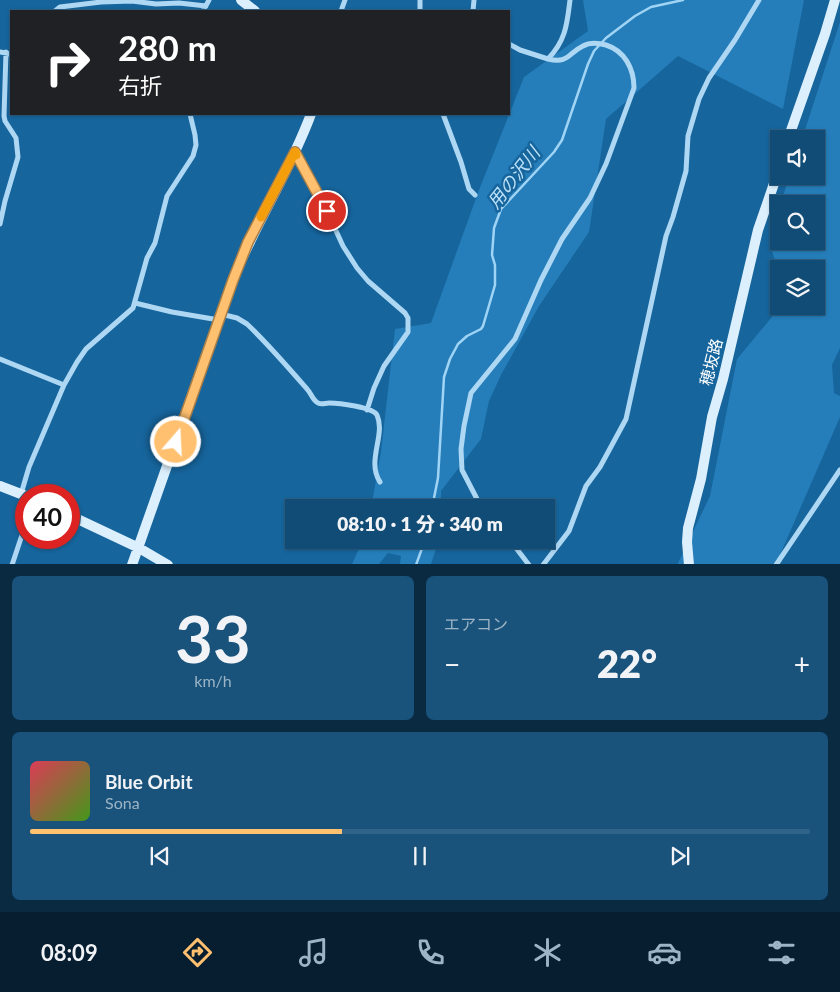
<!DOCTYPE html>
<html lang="ja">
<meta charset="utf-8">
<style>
:root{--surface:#104c76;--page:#19537b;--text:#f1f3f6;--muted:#9cb4c5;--line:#306388;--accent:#ffc06f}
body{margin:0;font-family:Lato,"Noto Sans JP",sans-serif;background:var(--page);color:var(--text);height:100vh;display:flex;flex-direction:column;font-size:19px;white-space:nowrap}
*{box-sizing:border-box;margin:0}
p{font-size:16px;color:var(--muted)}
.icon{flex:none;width:28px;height:28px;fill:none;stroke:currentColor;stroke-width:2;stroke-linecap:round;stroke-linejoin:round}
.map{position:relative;height:564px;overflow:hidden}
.sheet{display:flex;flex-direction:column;gap:12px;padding:12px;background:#092a41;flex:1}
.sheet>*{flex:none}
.banner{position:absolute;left:10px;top:10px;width:500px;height:105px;border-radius:0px;box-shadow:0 1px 4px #0004,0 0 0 1px var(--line);background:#202124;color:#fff;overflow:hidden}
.fabs{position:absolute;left:770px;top:130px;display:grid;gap:10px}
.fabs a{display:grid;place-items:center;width:55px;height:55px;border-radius:0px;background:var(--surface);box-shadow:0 1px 4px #0004,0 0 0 1px var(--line);font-size:25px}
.speed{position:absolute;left:15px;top:484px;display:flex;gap:10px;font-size:25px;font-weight:700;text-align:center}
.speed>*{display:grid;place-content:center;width:65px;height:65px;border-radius:50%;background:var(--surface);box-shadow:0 1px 4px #0004,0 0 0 1px var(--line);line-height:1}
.speed .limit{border:8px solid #d22;background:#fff;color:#111}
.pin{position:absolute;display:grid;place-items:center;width:42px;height:42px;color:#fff;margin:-21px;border:2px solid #fff;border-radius:50%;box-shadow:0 1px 5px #0007}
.me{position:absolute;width:55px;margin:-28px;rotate:19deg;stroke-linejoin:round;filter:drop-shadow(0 0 4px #0008)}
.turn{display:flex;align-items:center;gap:18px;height:105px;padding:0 25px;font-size:22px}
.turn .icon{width:65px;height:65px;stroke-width:2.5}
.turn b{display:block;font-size:35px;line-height:42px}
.big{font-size:38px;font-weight:800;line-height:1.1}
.sheet .widget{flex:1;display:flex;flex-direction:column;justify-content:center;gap:8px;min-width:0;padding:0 18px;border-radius:8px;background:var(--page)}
.sheet .dial{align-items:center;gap:0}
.dial b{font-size:65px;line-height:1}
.song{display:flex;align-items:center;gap:15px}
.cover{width:60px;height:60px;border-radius:8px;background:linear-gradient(135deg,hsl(350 70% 55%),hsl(100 70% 35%))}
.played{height:5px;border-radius:2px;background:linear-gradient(90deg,var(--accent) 40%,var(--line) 40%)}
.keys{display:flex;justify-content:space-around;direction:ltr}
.heat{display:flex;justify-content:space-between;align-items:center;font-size:28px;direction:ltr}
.sheet .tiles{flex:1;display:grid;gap:12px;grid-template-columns:1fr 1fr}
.widget:last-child{grid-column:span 2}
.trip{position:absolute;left:285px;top:499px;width:270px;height:50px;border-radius:0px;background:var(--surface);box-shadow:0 1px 4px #0004,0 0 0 1px var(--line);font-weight:800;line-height:50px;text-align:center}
.tab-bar{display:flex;height:80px;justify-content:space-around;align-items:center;background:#061e2f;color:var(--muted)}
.tab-bar .icon{width:35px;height:35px}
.tab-bar .selected{color:var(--accent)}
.tab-bar b{font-size:22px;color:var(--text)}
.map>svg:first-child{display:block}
.green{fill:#257eba}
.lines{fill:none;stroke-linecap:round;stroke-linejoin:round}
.stream{stroke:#a0d4f5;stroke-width:2.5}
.street{stroke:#add7f3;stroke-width:5}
.secondary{stroke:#dceffd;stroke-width:10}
.route-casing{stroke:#a67d48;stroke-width:12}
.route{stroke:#ffc06f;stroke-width:9}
.slow{stroke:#f59e0b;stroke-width:9}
.labels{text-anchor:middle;stroke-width:5;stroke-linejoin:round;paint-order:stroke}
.street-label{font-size:16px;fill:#fff;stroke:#16659d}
.water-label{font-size:18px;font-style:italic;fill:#bde2f9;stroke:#16659d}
</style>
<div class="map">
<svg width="840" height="565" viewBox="0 0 840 565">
<rect width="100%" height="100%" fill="#16659d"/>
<path class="green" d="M583,0H804L783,109L678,56L606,119L589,232L539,306L501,375L489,401L481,439L441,491V507L371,508L381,452L395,329L431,323L479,190L524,77L588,31Z
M840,22V348L832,365L834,393L840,396V417L776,564L677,565L710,496L737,359L781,306H816V269H779V273L772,251L779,217V241H816V204H781L789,176H816V139H802Z
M363,540H439L431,564H400L401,556L388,553L379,564H352Z"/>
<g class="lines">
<path class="stream" d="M432,508L438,478L444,377L450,359L458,344L467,336L481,329L483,326L495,285V265L492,255L494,228L501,209L554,152L562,140L588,64L594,51L606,38L635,16L651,7L683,0
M416,565L425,540"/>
<path class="street" d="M55,11L60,7L101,2L132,1L156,4L179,3L206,6
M203,11L209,0
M341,11L345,0
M420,11V0
M473,11L474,0
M509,44L520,50L548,59C566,40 567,24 570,0
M0,52L11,54
M443,114L461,162L469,189L475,195
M295,152L319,194L343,246L357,268L368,281L405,313L408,318V332L384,366L374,388L367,410
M0,224L5,201L18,157L16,138L5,121L4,116L6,52
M135,303L172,312L219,320
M221,314L237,318L247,324C268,344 287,366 307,389C311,393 313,401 318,403C322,405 325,403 329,403C338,403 373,407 377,415C386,435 366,461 380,482
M0,359L64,385
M21,494L29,467L64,385L77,362L86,349L133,308L147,258L155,243L167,196L193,156L196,145L195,135L190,114
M484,508L477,499L462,470L461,449L464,426L471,393L515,339L541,280L562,239L590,198L606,164L634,88C634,69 625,51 606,45C599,43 590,42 583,46C568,53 569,64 548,59
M510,540L529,565
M12,565L26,523
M543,565L569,531L586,486L600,467L626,419L666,236L673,217L686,171L688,136L699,99L709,78L735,40L759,0
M776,565L840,470"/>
<path class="secondary" d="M241,0L255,11
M788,139L825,34L835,0
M0,486L26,496
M69,515L139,548L168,565
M132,565L233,279C256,223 290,171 311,114
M689,565L687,542L688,528L701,479L712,417L723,379L758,230L779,169"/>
</g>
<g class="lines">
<defs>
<path id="route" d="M176,442L233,280L248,242L295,152L327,211"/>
</defs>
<use href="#route" class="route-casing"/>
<use href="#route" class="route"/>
<path class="slow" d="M261,217L295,152L296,155"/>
</g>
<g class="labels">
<g class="street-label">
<text transform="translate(711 362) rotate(-76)" y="6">穂坂路</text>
</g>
<g class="water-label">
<text transform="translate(514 178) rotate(-52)" y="6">用の沢川</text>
</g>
</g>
</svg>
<div class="fabs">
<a><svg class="icon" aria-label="sound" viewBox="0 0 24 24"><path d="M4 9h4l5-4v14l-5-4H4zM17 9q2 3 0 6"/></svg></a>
<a><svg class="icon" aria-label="search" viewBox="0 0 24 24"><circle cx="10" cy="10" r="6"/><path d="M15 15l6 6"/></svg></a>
<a><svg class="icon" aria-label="layers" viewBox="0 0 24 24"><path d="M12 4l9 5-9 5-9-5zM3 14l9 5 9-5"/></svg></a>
</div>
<div class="speed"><div class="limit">40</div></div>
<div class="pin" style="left:327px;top:211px;background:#d93025"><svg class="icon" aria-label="arrive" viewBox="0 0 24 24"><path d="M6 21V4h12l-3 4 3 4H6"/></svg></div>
<svg class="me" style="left:176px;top:442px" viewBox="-20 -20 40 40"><circle r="17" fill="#ffc06f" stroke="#fff" stroke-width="3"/><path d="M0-11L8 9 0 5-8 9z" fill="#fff"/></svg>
<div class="trip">08:10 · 1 分 · 340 m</div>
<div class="banner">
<div class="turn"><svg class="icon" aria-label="right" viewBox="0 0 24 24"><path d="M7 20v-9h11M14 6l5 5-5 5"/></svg><div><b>280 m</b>右折</div></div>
</div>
</div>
<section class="sheet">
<div class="tiles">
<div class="widget dial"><b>33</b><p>km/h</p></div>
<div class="widget"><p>エアコン</p>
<div class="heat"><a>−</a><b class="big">22°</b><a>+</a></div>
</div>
<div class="widget">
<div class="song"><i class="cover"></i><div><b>Blue Orbit</b><p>Sona</p></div></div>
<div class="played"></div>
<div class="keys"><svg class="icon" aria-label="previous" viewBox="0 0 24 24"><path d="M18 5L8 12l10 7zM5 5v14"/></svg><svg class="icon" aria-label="pause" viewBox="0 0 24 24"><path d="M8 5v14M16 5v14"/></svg><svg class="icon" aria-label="next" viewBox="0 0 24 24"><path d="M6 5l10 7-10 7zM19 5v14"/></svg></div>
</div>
</div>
</section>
<nav class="tab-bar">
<b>08:09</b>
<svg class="icon selected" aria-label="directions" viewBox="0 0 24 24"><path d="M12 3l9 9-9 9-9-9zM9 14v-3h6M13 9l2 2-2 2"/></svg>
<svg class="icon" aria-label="music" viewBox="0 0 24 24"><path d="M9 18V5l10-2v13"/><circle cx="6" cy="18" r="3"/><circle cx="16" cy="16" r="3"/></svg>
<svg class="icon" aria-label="phone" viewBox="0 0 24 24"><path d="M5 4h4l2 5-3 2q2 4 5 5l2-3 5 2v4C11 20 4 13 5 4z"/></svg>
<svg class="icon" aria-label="climate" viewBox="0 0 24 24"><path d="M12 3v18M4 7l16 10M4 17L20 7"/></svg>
<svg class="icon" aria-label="car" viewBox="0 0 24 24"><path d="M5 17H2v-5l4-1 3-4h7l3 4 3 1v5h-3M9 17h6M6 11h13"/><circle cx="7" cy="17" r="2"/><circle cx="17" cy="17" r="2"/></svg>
<svg class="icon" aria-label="filters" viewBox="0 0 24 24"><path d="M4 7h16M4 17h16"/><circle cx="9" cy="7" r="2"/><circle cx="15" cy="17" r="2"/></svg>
</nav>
